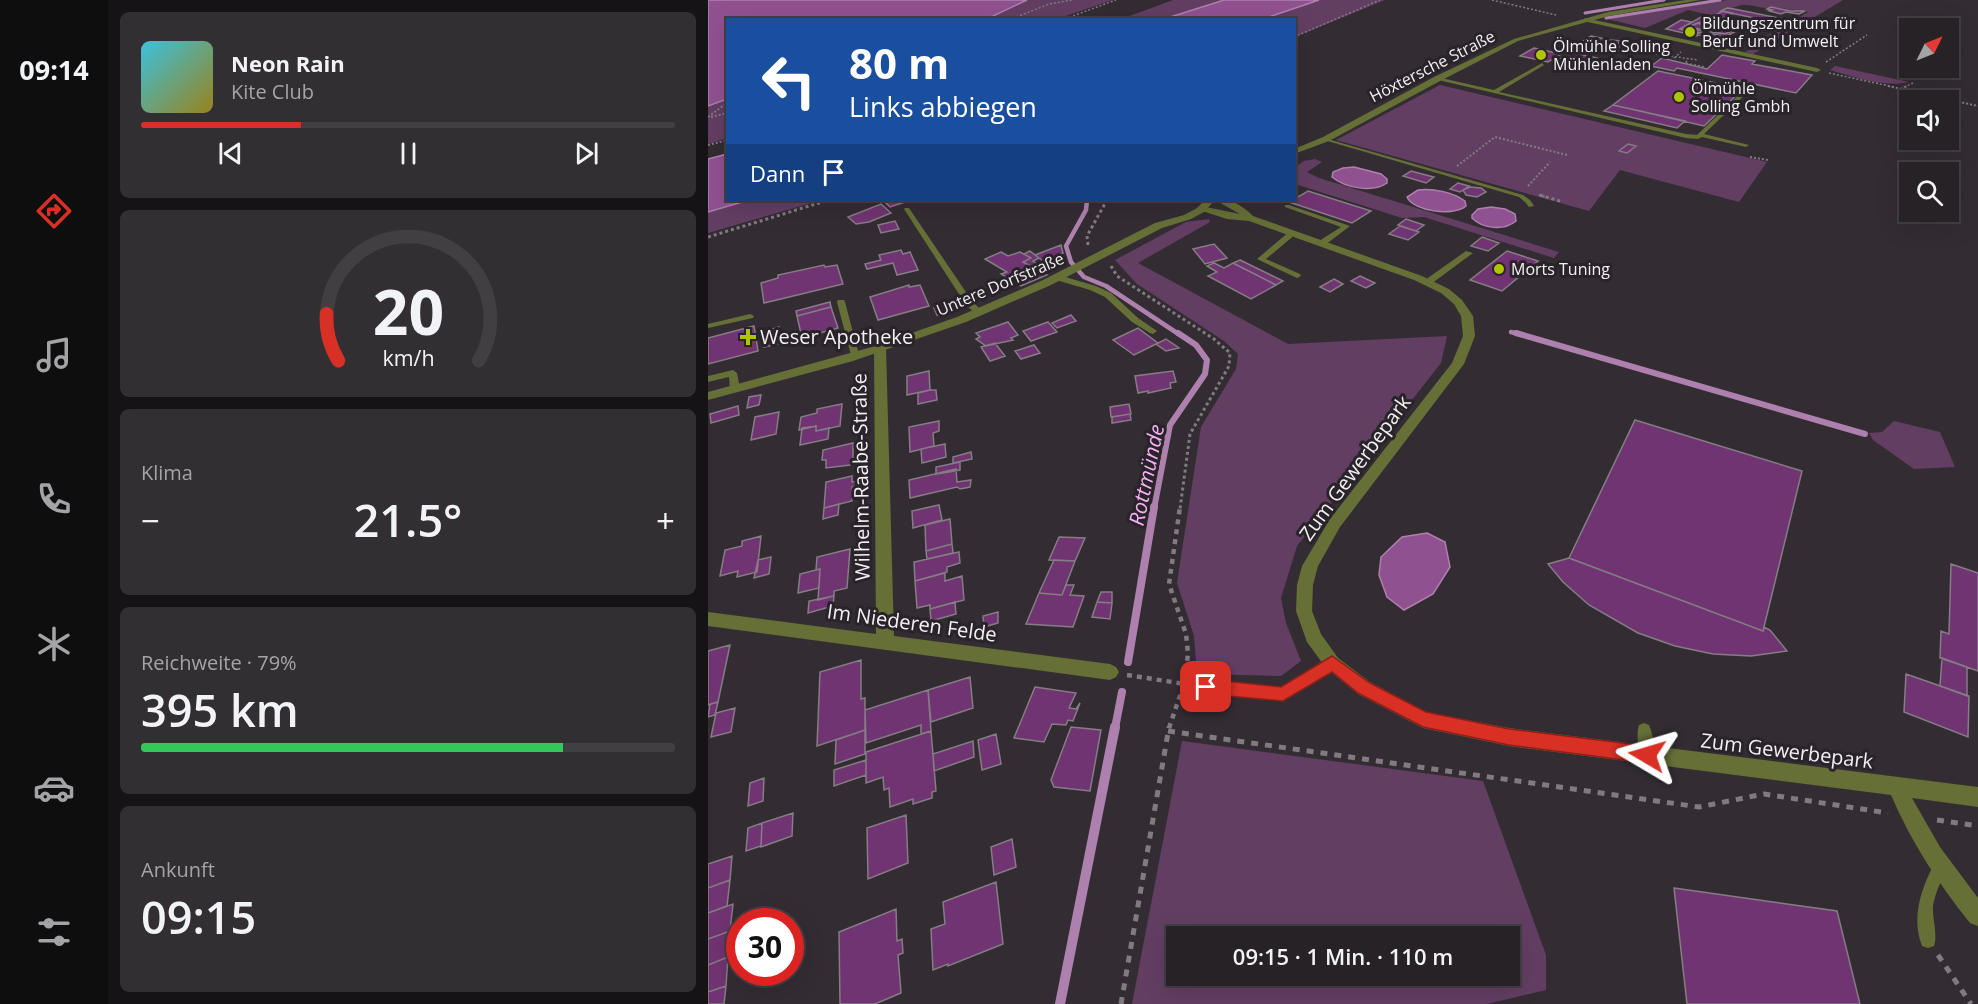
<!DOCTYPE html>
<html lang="de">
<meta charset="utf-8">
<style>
:root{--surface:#262226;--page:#322f32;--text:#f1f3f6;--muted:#a4a4a7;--line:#423f43;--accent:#d93025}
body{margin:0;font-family:"Open Sans",sans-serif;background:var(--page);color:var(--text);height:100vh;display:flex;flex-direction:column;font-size:22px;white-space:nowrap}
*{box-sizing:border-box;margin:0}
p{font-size:20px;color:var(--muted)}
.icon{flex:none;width:33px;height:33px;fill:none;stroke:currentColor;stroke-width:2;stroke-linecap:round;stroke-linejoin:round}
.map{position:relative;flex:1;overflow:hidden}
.panel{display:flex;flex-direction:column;gap:12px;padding:12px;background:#151315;width:600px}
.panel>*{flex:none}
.hud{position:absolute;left:18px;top:18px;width:570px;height:183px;border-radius:0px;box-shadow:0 6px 24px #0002,0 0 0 2px var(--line);background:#1a4fa0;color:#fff;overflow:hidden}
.needle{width:39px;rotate:47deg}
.controls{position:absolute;left:1191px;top:18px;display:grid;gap:12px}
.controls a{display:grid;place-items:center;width:60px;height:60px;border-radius:0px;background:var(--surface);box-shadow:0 6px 24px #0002,0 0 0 2px var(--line);font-size:30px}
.speed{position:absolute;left:18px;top:908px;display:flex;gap:12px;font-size:30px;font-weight:700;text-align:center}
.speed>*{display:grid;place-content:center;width:78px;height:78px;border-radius:50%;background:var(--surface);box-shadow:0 6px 24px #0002,0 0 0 2px var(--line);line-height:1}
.speed .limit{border:9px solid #d22;background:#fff;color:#111}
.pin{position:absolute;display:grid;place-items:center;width:51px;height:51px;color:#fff;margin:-26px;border-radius:12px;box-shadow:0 3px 9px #0006}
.me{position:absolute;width:66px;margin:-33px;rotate:277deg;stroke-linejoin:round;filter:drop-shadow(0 0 4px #0008)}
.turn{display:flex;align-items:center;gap:21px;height:126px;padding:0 24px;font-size:27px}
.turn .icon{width:78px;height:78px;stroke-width:2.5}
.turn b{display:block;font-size:42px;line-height:51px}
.then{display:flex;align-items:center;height:57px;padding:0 24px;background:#0003;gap:12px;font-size:22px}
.big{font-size:45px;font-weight:600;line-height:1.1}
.panel .widget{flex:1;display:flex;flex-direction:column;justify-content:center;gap:9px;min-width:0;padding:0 21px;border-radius:9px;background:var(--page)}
.panel .dial{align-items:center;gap:0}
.dial svg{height:156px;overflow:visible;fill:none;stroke:var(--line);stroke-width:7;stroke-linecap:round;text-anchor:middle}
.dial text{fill:var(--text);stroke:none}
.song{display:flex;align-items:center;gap:18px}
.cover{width:72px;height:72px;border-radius:9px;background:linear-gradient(135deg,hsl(190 70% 55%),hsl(50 70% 35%))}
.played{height:6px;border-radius:3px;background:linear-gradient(90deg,var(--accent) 30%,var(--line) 30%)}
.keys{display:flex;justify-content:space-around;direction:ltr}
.heat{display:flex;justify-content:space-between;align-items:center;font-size:33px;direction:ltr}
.charge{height:9px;border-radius:4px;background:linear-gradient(90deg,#34c759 79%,var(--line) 0)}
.trip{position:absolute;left:458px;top:926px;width:354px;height:60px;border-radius:0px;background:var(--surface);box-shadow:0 6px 24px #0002,0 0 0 2px var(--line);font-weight:600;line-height:60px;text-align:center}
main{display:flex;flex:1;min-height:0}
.menu{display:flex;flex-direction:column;width:108px;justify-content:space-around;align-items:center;background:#0f0e0f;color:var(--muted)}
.menu .icon{width:42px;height:42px}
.menu .active{color:var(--accent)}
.menu b{font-size:27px;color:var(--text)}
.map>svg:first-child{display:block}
.green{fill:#633e63;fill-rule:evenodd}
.water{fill:#905191;stroke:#ae80ae;stroke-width:1.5}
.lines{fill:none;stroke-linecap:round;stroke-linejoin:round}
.stream-far4{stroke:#ae80ae;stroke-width:3}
.stream-far3{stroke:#ae80ae;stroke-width:4.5}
.stream-far2{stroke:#ae80ae;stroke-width:6}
.stream-far1{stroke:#ae80ae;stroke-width:8}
.stream{stroke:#ae80ae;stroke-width:10}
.building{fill:#713472;stroke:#847d84;stroke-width:1.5}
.path-far4{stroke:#817b81;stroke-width:1.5;stroke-dasharray:2 2;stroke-linecap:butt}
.path-far3{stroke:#817b81;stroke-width:2;stroke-dasharray:2 2;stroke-linecap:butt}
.path-far2{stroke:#817b81;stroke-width:3;stroke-dasharray:3 3;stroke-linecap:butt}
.path-far1{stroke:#817b81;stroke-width:4.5;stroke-dasharray:5 5;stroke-linecap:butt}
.path{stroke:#817b81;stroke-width:5;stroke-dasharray:7 7;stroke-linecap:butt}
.service{fill:#656f36;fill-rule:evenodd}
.minor{fill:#656f36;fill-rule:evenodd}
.tertiary{fill:#656f36;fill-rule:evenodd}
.route{fill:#d93025;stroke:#8d1f18;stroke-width:1.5}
.poi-dot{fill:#b0c500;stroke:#292429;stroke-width:2}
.labels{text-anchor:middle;stroke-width:6;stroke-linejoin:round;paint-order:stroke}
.far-poi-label{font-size:16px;fill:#f3eff3;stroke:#292429;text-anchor:start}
.far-street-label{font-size:16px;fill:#f3eff3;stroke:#292429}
.poi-label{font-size:20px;fill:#f3eff3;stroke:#292429;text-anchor:start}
.street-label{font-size:20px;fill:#f3eff3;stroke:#292429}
.water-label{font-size:21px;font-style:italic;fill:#f6b0f6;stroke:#292429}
</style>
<main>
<nav class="menu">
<b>09:14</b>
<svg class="icon active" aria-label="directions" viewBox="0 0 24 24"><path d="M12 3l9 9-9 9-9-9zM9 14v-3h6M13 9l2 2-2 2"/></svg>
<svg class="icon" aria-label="music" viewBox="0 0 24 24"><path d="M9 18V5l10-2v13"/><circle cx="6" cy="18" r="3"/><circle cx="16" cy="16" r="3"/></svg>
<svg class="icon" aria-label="phone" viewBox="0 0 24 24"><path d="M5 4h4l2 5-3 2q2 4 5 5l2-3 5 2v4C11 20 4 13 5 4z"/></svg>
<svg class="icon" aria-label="climate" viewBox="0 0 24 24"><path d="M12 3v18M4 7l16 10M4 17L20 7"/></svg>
<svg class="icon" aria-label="car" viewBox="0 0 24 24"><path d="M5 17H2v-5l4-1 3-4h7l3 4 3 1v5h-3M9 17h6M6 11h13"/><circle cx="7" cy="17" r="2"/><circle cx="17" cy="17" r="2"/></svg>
<svg class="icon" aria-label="filters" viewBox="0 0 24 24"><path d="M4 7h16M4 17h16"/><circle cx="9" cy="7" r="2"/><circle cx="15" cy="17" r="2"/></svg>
</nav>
<section class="panel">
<div class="widget">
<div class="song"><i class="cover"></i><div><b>Neon Rain</b><p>Kite Club</p></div></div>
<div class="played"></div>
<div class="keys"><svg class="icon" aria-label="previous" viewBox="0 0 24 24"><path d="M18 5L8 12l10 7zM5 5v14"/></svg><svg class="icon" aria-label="pause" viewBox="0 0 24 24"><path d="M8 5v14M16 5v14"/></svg><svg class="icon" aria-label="next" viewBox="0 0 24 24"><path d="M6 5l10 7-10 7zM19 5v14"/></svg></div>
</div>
<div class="widget dial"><svg viewBox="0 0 100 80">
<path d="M14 69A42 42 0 1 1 86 69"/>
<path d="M14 69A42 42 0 0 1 8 45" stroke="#d93025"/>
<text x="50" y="56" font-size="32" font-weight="700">20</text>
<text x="50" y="72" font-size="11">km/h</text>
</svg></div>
<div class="widget"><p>Klima</p>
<div class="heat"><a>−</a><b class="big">21.5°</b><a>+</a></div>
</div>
<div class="widget"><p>Reichweite · 79%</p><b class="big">395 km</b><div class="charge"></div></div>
<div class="widget"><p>Ankunft</p><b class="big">09:15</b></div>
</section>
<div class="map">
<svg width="1270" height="1004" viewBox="0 0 1270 1004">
<rect width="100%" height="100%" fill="#332d33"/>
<path class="green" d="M319,0H405L349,19L279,20Z
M465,0H516L456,19L411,20Z
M611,0H677L587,37L586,20H555Z
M1020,0H1135L1045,54L1037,52L1051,44L1048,42L1100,12L1064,7C1055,10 1048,5 1039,5C1031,4 1027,9 1019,8L1007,16L980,10L937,28L899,19L962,7Z
M1127,66L1201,82C1174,88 1148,77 1122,70Z
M732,85L1059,162L1031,202L912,170L881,211L628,140Z
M19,99V138L0,144V106Z
M607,159L614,162L599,172L611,178L851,252L846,258L716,217L694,218L587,184V167L596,161Z
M41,200H114L0,233V212Z
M501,219L502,222L430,263L580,344L739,336L733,363L589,546L573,598L578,623L593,661L573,676L489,674L486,636L469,583L493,427L528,369L530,354L516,341L429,284L407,260L478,222Z
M1186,421L1232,432L1247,467L1206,469L1165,440L1161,433L1174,432Z
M474,741L775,781L838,955V990L779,1004H424ZM468,936H801V975H468Z"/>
<path class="water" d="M0,0H319L279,19L20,20L19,99L0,106Z
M516,0H611L555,19H456Z
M19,154L20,200H41L0,212V159Z
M646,167L673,174L679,179V183C665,193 637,188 624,177L625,172L635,168Z
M710,190C724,188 745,192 757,201L758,206C745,217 705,211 699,197Z
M783,207L797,209L807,214L808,221C796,231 775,229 764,218V215L770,209Z
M719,533L737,542L742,567L725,594L696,610L679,597L671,575L673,557L694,537Z"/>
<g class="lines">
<path class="stream-far4" d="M877,13L956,0
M898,18L1012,0"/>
<path class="stream-far3" d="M379,200L378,210L358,246L363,262L376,277L398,286L472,335
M803,332L813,335"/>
<path class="stream-far2" d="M808,333L1157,434
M446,509L462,425L497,374L499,360L488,345L470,333"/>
<path class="stream-far1" d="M420,662L446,507
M407,728L414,692"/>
<path class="stream" d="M352,1004L407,727"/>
</g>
<path class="building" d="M1063,7L1083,11H1097L1091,14L1078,12L1073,14L1061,11L1064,10L1059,9Z
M1019,8L1026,9L1076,19L1070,23L1013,11Z
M1015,11L1024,13L1001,26L998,25L1001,24H991Z
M993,17L1002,18L981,27L986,28L983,29L1017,34L1024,31H1028L1017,37L972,29Z
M973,20L984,22L972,29L992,33L987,34L990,35L989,36L958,29Z
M989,23L1001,24L998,25L1024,31L1017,34L981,27Z
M995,32L1014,36L1010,39L987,34Z
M883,36L902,40L914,41L901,49L872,43Z
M914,41L924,42L911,51L901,49Z
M826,48L853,54L840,62L812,56Z
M862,52L889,58L877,66L850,60Z
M1014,55L1047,61L1044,64L1104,75L1088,93L969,68L966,71L943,66L954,58L999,69Z
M950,71L989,79L1035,89L996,126L905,105Z
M905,105L977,121L969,128L896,111Z
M920,144L928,146L919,153L911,151Z
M703,171L714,174L726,177L718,183L695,176Z
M750,183L761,186L752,192L742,189Z
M762,187L773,188L778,192L769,197L758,195L755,190Z
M600,191L663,211L644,223L581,202Z
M179,200H194L197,202L182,207L178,203L181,202Z
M173,204L183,213L161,222L148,224L140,217Z
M698,219L716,225L708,231L690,225Z
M187,221L191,229L173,233L170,225Z
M692,226L708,231L711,232L700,240L681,234Z
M774,237L791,243L780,251L763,246Z
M506,244L519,258L497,264L485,249Z
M353,245L355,253L335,261L327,255Z
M193,250L195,254L202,252L210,270L189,275L185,263L159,269L157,264L173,260L171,255Z
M322,251L331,258L325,261L329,264L323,267L315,262L323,258L316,254Z
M799,251L830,261L794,291L762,280Z
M293,252L300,256L312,252L323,258L315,262L339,275L313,286L293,274L299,272L277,259Z
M532,260L575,281L568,285L525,263Z
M506,263L516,268L525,263L568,285L543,299L500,276L509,272L499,266Z
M116,265L117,267L129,265L135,284L56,303L53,283L70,278V275Z
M652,276L667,283L658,288L643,281Z
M626,279L635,284L622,292L612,287Z
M201,285V287L212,285L221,306L170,320L162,297Z
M122,302L123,307L89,316L88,311Z
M238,305L241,312L229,315L226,308Z
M123,307L130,328L94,338L89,316Z
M363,315L368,321L349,328L344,323Z
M300,322L310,335L303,338L305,340L278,346L268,339L272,337L268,333Z
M340,322L349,332L323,341L315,331Z
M46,326L50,351L0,364V338Z
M71,327L74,343L56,347L54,332Z
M430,328L450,343L426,355L405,340Z
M458,339L471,348L458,351L448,344Z
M287,343L297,356L282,361L273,347Z
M326,345L332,353L313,359L307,351Z
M221,371L222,390L199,395V376Z
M465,371L468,382L462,383L463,388L440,393V391L430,393L427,376Z
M222,390H228L229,400L210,404V393Z
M53,395L51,405L39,408L41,397Z
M134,404L132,426L108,431V426L91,430L93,417L109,413V409Z
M421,404L423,414L403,417L402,407Z
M30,406L31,415L3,423L2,414Z
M71,412L68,434L43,440L47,417Z
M422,414L423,420L404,423V417Z
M927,420L1094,471L1055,631L861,558Z
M231,421V431L225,433L226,446L202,452L201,427Z
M108,426V431L121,428L120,439L92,445L94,428Z
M145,443V461L142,465L118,468V460H114L115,450Z
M237,444L238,457L214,463L213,449Z
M263,452L264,459L245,463V457Z
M252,462V470L228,474V467Z
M248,469L249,482L263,480L262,487L252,489L249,487L202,498L201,480Z
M144,476V482L151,481L150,486L144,487V501L116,508L118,482Z
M131,504L130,515L115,519L116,508Z
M231,505L234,520L205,528L204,511Z
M242,519L244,544L218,551L217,525Z
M53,536L49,572L29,577L30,571L12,576L17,550L34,546V541Z
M351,537L377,538L367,561L341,560Z
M244,544L245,553L219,559L218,551Z
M142,549L139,588L126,591V596L110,600L112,569L108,570L109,557Z
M251,552L252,563L239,567V572L207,581L206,562Z
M63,557L61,574L46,578L50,560Z
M861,558L1055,631L1056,627L1062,630L1079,651L1043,656L1005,654L967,646L930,633L881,605L855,582L840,564Z
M346,560L367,561L354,595L331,593Z
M1243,564L1270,573V671L1232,658L1233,631L1241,634Z
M112,569L111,588L90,593L92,574Z
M237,573V581L254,576L256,600L222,609V605L209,608L207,581Z
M358,585H366L362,595L376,596L365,627L318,624L331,593L354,595Z
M393,592H404V603L389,602Z
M126,596L125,606L100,613L101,601Z
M247,602L248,614L223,621L222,609Z
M389,602L404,603L402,619L384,617Z
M290,612V623L276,627L275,616Z
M22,645L10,702L0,705V651Z
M1234,658L1259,667V696L1232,686Z
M153,660V699L157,698V730L109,746L112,672Z
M1198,674L1261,696L1260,737L1196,712Z
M262,677L265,708L223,722L220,690Z
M327,687L368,693L361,708L368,709L372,703L365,721L360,720L358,725L344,724L336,742L306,738Z
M220,690L223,731L213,734V725L158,743L157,710Z
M10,702L7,715L0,717L2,704Z
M27,708L23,732L3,737L8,713Z
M363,727L393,730L382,791L346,787L343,780Z
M157,730V754L127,764L128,740Z
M223,731L228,791L224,792V798L205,804V799L182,807L181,788L176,790L175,777L158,783V752Z
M288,734L293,764L274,770L270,740Z
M265,741L266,757L226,771L225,754Z
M158,760V775L126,786V770Z
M56,778L55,801L40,806L42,783Z
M85,813L84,836L53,847L54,823Z
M198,815L200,863L160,879L159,828Z
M54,823L53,846L38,851L40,828Z
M304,839L308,867L286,875L283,847Z
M24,856L22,880L0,888V864Z
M22,880L19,906L0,913V888Z
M288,882L295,944L240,966V964L225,970L223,929L237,924L235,902Z
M966,888L1129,911L1152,1004H979Z
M25,904L22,931L0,939V913Z
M188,909L189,941L194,939L195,953L190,955L193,993L167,1004H132L131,932Z
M22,931L20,957L0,965V939Z
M20,957L18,986L0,992V965Z
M18,986L16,1004H0V992Z"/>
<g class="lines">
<path class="path-far4" d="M784,0L848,15
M301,20L341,4L364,0
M354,20L408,0
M586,37L672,0
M915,48L938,52
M942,52L947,54L938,53Z
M947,54L990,60
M966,58L973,52
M979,61L977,63L997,67
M1118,62L1159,35
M1121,73L1186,87
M1196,87L1205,83"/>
<path class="path-far3" d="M1180,86L1270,106
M1193,89L1199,86
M0,117L20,102
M3,117L20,113
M0,145L20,140
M1042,157L1060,160
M749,166L787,137L859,155
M820,186L842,162
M831,195L837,197"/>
<path class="path-far2" d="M832,195L855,202
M0,237L121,200
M380,245L379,236L399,200
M403,266L409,276L506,339L522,353L521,366L482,434L472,509"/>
<path class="path-far1" d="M419,675L477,684
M461,728L476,684L480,654L478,634L461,584L472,507"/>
<path class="path" d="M460,731L991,807L1056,794L1180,813
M1229,820L1270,826
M1230,955L1263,1004
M413,1004L461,727"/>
<path class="service" d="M834,63L836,65L791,92L978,134L989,135L1038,88H1042V90L996,134L1041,145L1038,147L994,137L990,139L978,138L726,79L729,77L786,90Z
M616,138L815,195L822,200L826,206L821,207L817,202L811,197L616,140Z
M577,205H581L642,226L617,245H611V241L633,227L577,207Z
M197,208H201L264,301L275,312L274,314H268L258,305L196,209Z
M582,231L589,233L558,259L592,274L593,276L589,278L549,259Z
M758,251L765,253L723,284H717V280Z
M348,276H354L388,286L403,293L430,318L449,331L445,334L442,333L424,322L397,297L382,290L348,280Z
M130,300H136L137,302L151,355L150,357L147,358L143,355L129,302Z
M42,314L46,316L45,318L0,328V324Z
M25,370L29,373L32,389L30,391L27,392L22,389L21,377L0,382V376Z
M624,658L628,659L630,663L628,667L575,700L498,692L493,690L492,686L493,682L498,680L573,688Z
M936,723L941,725C945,734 948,750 944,759L939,761L934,759C930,750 928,734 931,725Z
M1231,861L1236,864L1239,869C1233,881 1227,893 1225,906C1224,919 1230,934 1226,946L1220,948L1214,946C1203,918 1213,889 1226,864Z"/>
<path class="minor" d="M877,18L1109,68L1113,70L1109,72L875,21Z
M507,200C523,198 534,205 545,216L714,276L741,289L754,300L765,316L767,336L756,364L632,527L610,566L605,585L604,611L613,634L630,658L662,682L718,712L801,728L1270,787V807L1204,798L1232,847L1270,898V926L1262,923C1230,883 1203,842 1183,795L801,746L715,728L650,694L618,668L599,642L588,611L589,585L594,566L622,519L744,363L755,336L753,316L746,304L733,293L706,280L541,221L519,219L488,209L493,206L532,214Z
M172,344L178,348L186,636L402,664L408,667L411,672L408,677L402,680L0,626V612L168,634L166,348Z"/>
<path class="tertiary" d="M978,0H993L901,16L810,41L732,81L621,141L586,154V149L615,137L726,77L806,39L900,12Z
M497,200H507L496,212L483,219L454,228L343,285L258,322L145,361L0,400V392L164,347L249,317L335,280L447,223L476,215L489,208Z"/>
</g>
<path class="route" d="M624,656L662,683L718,712L801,729L939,746L946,749L948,755L946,760L939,763L801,745L715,727L650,693L624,672L575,701L498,694L492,692L490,687L492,681L498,679L573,687Z"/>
<g class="poi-dot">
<circle cx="982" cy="32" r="6"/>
<circle cx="833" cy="55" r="6"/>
<circle cx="971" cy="97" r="6"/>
<circle cx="791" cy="269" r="6"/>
<path d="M37 328h6v6h6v6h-6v6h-6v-6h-6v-6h6z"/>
</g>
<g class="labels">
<g class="far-poi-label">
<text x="994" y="29">Bildungszentrum für<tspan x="994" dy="18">Beruf und Umwelt</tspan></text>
<text x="845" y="52">Ölmühle Solling<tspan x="845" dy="18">Mühlenladen</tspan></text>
<text x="983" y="94">Ölmühle<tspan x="983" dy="18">Solling Gmbh</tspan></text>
<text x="803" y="275">Morts Tuning</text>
</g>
<g class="far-street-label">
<text transform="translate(724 66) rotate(-27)" y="6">Höxtersche Straße</text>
<text transform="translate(292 284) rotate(-23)" y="6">Untere Dorfstraße</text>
</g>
<g class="poi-label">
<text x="52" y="344">Weser Apotheke</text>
</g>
<g class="street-label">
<text transform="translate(647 468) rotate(-54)" y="7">Zum Gewerbepark</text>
<text transform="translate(153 477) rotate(-91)" y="7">Wilhelm-Raabe-Straße</text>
<text transform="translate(204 623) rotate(8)" y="7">Im Niederen Felde</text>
<text transform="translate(1079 751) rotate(7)" y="7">Zum Gewerbepark</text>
</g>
<g class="water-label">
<text transform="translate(439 475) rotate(-78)" y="7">Rottmünde</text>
</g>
</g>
</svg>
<div class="controls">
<a><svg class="needle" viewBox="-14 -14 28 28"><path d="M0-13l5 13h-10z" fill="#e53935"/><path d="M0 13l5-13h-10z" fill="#a4a4a7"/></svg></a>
<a><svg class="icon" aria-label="sound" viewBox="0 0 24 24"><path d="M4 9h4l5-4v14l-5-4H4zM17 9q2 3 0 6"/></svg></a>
<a><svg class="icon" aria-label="search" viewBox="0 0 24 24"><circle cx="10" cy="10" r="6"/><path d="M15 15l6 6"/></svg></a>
</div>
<div class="speed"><div class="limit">30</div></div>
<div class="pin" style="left:498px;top:687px;background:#d93025"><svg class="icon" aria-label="arrive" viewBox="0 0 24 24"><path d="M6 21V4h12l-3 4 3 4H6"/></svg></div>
<svg class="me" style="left:939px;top:755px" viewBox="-20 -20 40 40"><path d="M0-17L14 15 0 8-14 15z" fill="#d93025" stroke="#fff" stroke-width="4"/></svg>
<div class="trip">09:15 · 1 Min. · 110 m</div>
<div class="hud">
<div class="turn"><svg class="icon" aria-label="left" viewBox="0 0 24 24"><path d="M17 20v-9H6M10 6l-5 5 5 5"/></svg><div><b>80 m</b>Links abbiegen</div></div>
<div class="then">Dann<svg class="icon" aria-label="arrive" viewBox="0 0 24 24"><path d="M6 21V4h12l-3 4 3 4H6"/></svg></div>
</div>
</div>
</main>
